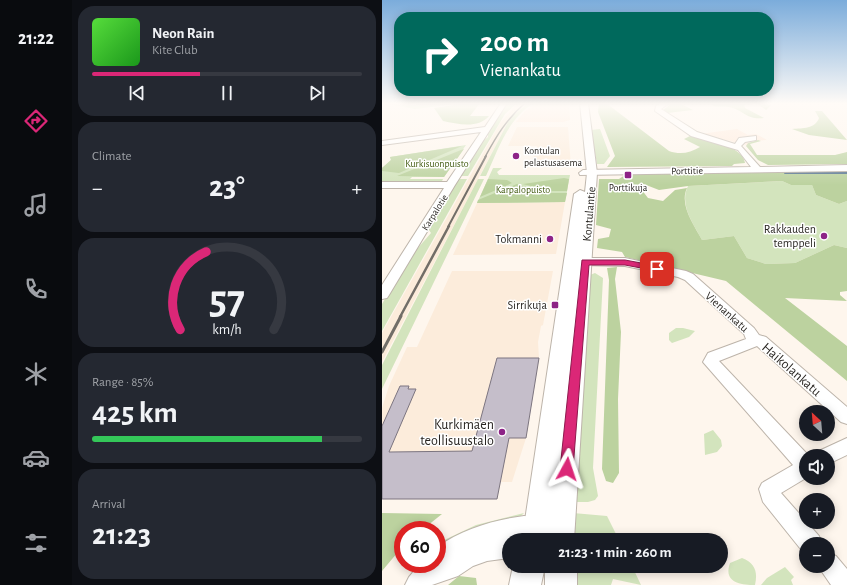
<!DOCTYPE html>
<meta charset="utf-8">
<style>
:root{--surface:#171b24;--page:#242831;--text:#f1f3f6;--muted:#9ea1a6;--line:#363941;--accent:#db2777}
body{margin:0;font-family:"Alegreya Sans",sans-serif;background:var(--page);color:var(--text);height:100vh;display:flex;flex-direction:column;font-size:15px;white-space:nowrap}
*{box-sizing:border-box;margin:0}
p{font-size:13px;color:var(--muted)}
.icon{flex:none;width:22px;height:22px;fill:none;stroke:currentColor;stroke-width:2;stroke-linecap:round;stroke-linejoin:round}
.map{position:relative;flex:1;overflow:hidden}
.details{display:flex;flex-direction:column;gap:6px;padding:6px;background:#0d0f14;width:310px}
.details>*{flex:none}
.guide{position:absolute;left:12px;top:12px;width:380px;height:84px;border-radius:16px;box-shadow:0 2px 10px #0003;background:#00695c;color:#fff;overflow:hidden}
.needle{width:26px;rotate:334deg}
.buttons{position:absolute;left:417px;top:405px;display:grid;gap:8px}
.buttons a{display:grid;place-items:center;width:36px;height:36px;border-radius:50%;background:var(--surface);box-shadow:0 2px 10px #0003;font-size:20px}
.speed{position:absolute;left:12px;top:521px;display:flex;gap:8px;font-size:20px;font-weight:700;text-align:center}
.speed>*{display:grid;place-content:center;width:52px;height:52px;border-radius:50%;background:var(--surface);box-shadow:0 2px 10px #0003;line-height:1}
.speed .limit{border:6px solid #d22;background:#fff;color:#111}
.pin{position:absolute;display:grid;place-items:center;width:34px;height:34px;color:#fff;margin:-17px;border-radius:8px;box-shadow:0 2px 6px #0006}
.me{position:absolute;width:44px;margin:-22px;rotate:5deg;stroke-linejoin:round;filter:drop-shadow(0 0 3px #0008)}
.turn{display:flex;align-items:center;gap:14px;height:84px;padding:0 20px;font-size:18px}
.turn .icon{width:52px;height:52px;stroke-width:2.5}
.turn b{display:block;font-size:28px;line-height:34px}
.big{font-size:30px;font-weight:700;line-height:1.1}
.details .widget{flex:1;display:flex;flex-direction:column;justify-content:center;gap:6px;min-width:0;padding:0 14px;border-radius:16px;background:var(--page)}
.details .dial{align-items:center;gap:0}
.dial svg{height:104px;overflow:visible;fill:none;stroke:var(--line);stroke-width:7;stroke-linecap:round;text-anchor:middle}
.dial text{fill:var(--text);stroke:none}
.song{display:flex;align-items:center;gap:12px}
.cover{width:48px;height:48px;border-radius:6px;background:linear-gradient(135deg,hsl(110 70% 55%),hsl(120 70% 35%))}
.played{height:4px;border-radius:2px;background:linear-gradient(90deg,var(--accent) 40%,var(--line) 40%)}
.keys{display:flex;justify-content:space-around;direction:ltr}
.heat{display:flex;justify-content:space-between;align-items:center;font-size:22px;direction:ltr}
.charge{height:6px;border-radius:3px;background:linear-gradient(90deg,#34c759 85%,var(--line) 0)}
.trip{position:absolute;left:120px;top:533px;width:226px;height:40px;border-radius:20px;background:var(--surface);box-shadow:0 2px 10px #0003;font-weight:700;line-height:40px;text-align:center}
main{display:flex;flex:1;min-height:0}
.tab-bar{display:flex;flex-direction:column;width:72px;justify-content:space-around;align-items:center;background:#090b0e;color:var(--muted)}
.tab-bar .icon{width:28px;height:28px}
.tab-bar .on{color:var(--accent)}
.tab-bar b{font-size:18px;color:var(--text)}
.map>svg:first-child{display:block}
.commercial{fill:#fee9da}
.built{fill:#fcecdb}
.green{fill:#d3e4bd}
.forest{fill:#bcd29f}
.lines{fill:none;stroke-linecap:round;stroke-linejoin:round}
.stream{stroke:#607c96;stroke-width:2}
.building{fill:#c5beca;stroke:#7c7580}
.minor-casing{stroke:#bdb4aa;stroke-width:2}
.major-casing{stroke:#bdb4aa;stroke-width:2}
.highway-casing{stroke:#bdb4aa;stroke-width:2}
.minor{fill:#fff;fill-rule:evenodd}
.major{fill:#fff;fill-rule:evenodd}
.highway{fill:#fff;fill-rule:evenodd}
.rail-far3{stroke:#726e68;stroke-width:1.5}
.rail-far2{stroke:#726e68;stroke-width:2}
.rail-far1{stroke:#726e68;stroke-width:2.5}
.rail{stroke:#726e68;stroke-width:3}
.route{fill:#db2777;stroke:#8e194d}
.poi-dot{fill:#8d2387;stroke:#fff;stroke-width:1.5}
.labels{text-anchor:middle;stroke-width:3;stroke-linejoin:round;paint-order:stroke}
.far-poi-label{font-size:10px;fill:#292622;stroke:#fff;text-anchor:start}
.far-park-label{font-size:10px;fill:#425b11;stroke:#fff}
.far-street-label{font-size:10px;fill:#292622;stroke:#fff}
.street-label{font-size:12px;fill:#292622;stroke:#fff}
.poi-label{font-size:12px;fill:#292622;stroke:#fff;text-anchor:end}
.near-street-label{font-size:14px;fill:#292622;stroke:#fff}
.near-poi-label{font-size:14px;fill:#292622;stroke:#fff;text-anchor:end}
</style>
<main>
<nav class="tab-bar">
<b>21:22</b>
<svg class="icon on" aria-label="directions" viewBox="0 0 24 24"><path d="M12 3l9 9-9 9-9-9zM9 14v-3h6M13 9l2 2-2 2"/></svg>
<svg class="icon" aria-label="music" viewBox="0 0 24 24"><path d="M9 18V5l10-2v13"/><circle cx="6" cy="18" r="3"/><circle cx="16" cy="16" r="3"/></svg>
<svg class="icon" aria-label="phone" viewBox="0 0 24 24"><path d="M5 4h4l2 5-3 2q2 4 5 5l2-3 5 2v4C11 20 4 13 5 4z"/></svg>
<svg class="icon" aria-label="climate" viewBox="0 0 24 24"><path d="M12 3v18M4 7l16 10M4 17L20 7"/></svg>
<svg class="icon" aria-label="car" viewBox="0 0 24 24"><path d="M5 17H2v-5l4-1 3-4h7l3 4 3 1v5h-3M9 17h6M6 11h13"/><circle cx="7" cy="17" r="2"/><circle cx="17" cy="17" r="2"/></svg>
<svg class="icon" aria-label="filters" viewBox="0 0 24 24"><path d="M4 7h16M4 17h16"/><circle cx="9" cy="7" r="2"/><circle cx="15" cy="17" r="2"/></svg>
</nav>
<section class="details">
<div class="widget">
<div class="song"><i class="cover"></i><div><b>Neon Rain</b><p>Kite Club</p></div></div>
<div class="played"></div>
<div class="keys"><svg class="icon" aria-label="previous" viewBox="0 0 24 24"><path d="M18 5L8 12l10 7zM5 5v14"/></svg><svg class="icon" aria-label="pause" viewBox="0 0 24 24"><path d="M8 5v14M16 5v14"/></svg><svg class="icon" aria-label="next" viewBox="0 0 24 24"><path d="M6 5l10 7-10 7zM19 5v14"/></svg></div>
</div>
<div class="widget"><p>Climate</p>
<div class="heat"><a>−</a><b class="big">23°</b><a>+</a></div>
</div>
<div class="widget dial"><svg viewBox="0 0 100 80">
<path d="M14 69A42 42 0 1 1 86 69"/>
<path d="M14 69A42 42 0 0 1 34 9" stroke="#db2777"/>
<text x="50" y="56" font-size="32" font-weight="700">57</text>
<text x="50" y="72" font-size="11">km/h</text>
</svg></div>
<div class="widget"><p>Range · 85%</p><b class="big">425 km</b><div class="charge"></div></div>
<div class="widget"><p>Arrival</p><b class="big">21:23</b></div>
</section>
<div class="map">
<svg width="465" height="585" viewBox="0 0 465 585">
<rect width="100%" height="100%" fill="#fef6ed"/>
<path class="commercial" d="M156,103H187L188,120L181,122H134L143,111Z
M355,129L366,135L374,134L385,140L370,141L365,145L318,134Z"/>
<path class="built" d="M136,103H145L131,115L126,122L0,362V333L118,123Z
M135,127H186L189,166H149L155,146H126Z
M183,202L174,254L71,255L95,203Z
M70,271H171L161,325L159,326L156,342L157,358L144,438L130,482H119L115,499H0V408L7,386L25,347H35Z"/>
<path class="green" d="M0,103H82L33,109Z
M124,103H135L123,114L86,176H77L101,141L106,137V131Z
M146,103H152C126,118 116,150 104,176H98L126,122L132,115Z
M218,129L228,156L222,164H215L209,130Z
M84,145L62,177H30L28,179H61L59,183L0,182V168L9,160L8,157Z
M111,168H120L115,172L117,175H188L183,202L95,203Z
M75,179H85L0,331V304L28,257L49,233L47,230L48,225Z
M96,179H102L0,389V365Z
M400,181L409,185H430L434,195L457,204L465,201V248L452,245L413,263L384,264L365,258L352,236L320,240C311,223 297,205 306,186Z
M213,273L221,278L211,468L216,496L213,500L206,502H192L208,275Z
M294,328H301L313,331L307,337L290,343L287,340V333Z
M331,430L339,440L340,446L335,452L323,455L322,434Z
M142,513L135,520L61,548L60,541L94,525Z
M191,513L225,516L237,540H190Z
M360,558C373,563 376,572 373,585C358,585 341,582 348,563Z
M189,566H250L259,585L231,579L229,585H189Z
M403,567L412,577L409,580L411,585H379L385,578Z"/>
<path class="forest" d="M85,103H98L88,116H107C96,129 76,124 61,121L52,108Z
M217,103H224L287,151C298,155 308,153 318,147L302,139L308,136C322,140 361,145 363,163L352,164L350,166L225,167L233,156L216,112Z
M290,103H297L311,110L285,113L281,110Z
M326,103H385L389,105L384,110L376,104H362L363,108L382,118C364,120 362,110 347,107C337,105 337,109 326,103Z
M433,111H440L465,140L427,135L410,129C421,128 433,129 437,118Z
M376,140L379,141L368,144L375,155H453L465,152V164L386,165L376,160L364,146L366,143Z
M80,146L17,173L0,171V168L9,160L8,157Z
M82,149L62,177L15,176L79,150Z
M465,170V201L457,204L434,195L430,185H409L400,181L306,186L277,190L259,183L256,185L266,198L281,201L293,190L305,188C297,205 312,225 320,240L352,236L365,258L384,264L413,263L452,245L465,248V291L458,292V295L465,301L403,298L465,346V381L344,281L243,257L240,252L215,248L216,239L227,237L229,229L214,225L217,179H237L243,175L259,174Z
M182,178L187,179L185,191H168L141,184Z
M106,179L125,180L130,183L98,197Z
M135,184L161,193H185L183,202L95,203L96,200Z
M235,267L233,279L239,332L236,399L237,473L231,483L224,481L220,469L227,280L225,268Z
M0,513L60,514L40,530H21V546L0,571Z
M77,576L94,578L95,585H66Z"/>
<g class="lines">
<path class="stream" d="M403,173H465"/>
</g>
<path class="building" d="M115,358H157L144,438H127L115,499H0V426L18,386H27L26,389H34L7,452L90,451Z"/>
<g class="lines">
<defs>
<path id="minor" d="M119,103H125L73,185L7,295L5,298L0,299V285L62,188H0V182H65L99,132L0,145V141L103,127Z
M279,103H287L279,109L315,132L353,144L357,138L374,136V140L363,142L359,146L378,167L465,165V171L198,175L197,173L201,170L369,167L356,150L309,136L273,111L274,106Z
M203,258H243L304,271L311,274L372,328L377,335L384,337L465,407V424L459,422L375,346L337,361L427,456H424V478L399,493L437,536L440,544H424V553L421,552L381,502L377,489L380,483L411,465L321,362L326,353L364,339L362,334L303,280L296,277L243,266L199,265L197,262Z
M465,438V455L446,464V456H437L439,450Z
M142,516C159,517 182,523 189,540H159L154,537L132,538L135,540H127V558L105,561L91,566L76,576L50,585H23L27,577L38,564H55V547C81,529 111,520 142,516Z
M446,553L454,556L465,569V585H449L436,566H446Z"/>
<path id="major" d="M198,103H206L215,173L192,540H166L167,530L164,536L155,540L146,536L142,527L192,194L198,190L203,192L205,173Z"/>
<path id="highway" d="M155,513L165,517L170,527L167,540H137L145,517Z
M131,566H163L159,585H127Z
M163,566H195V585H163Z"/>
</defs>
<use href="#minor" class="minor-casing"/>
<use href="#major" class="major-casing"/>
<use href="#highway" class="highway-casing"/>
<use href="#minor" class="minor"/>
<use href="#major" class="major"/>
<use href="#highway" class="highway"/>
<path class="rail-far3" d="M103,157C115,135 124,120 143,103"/>
<path class="rail-far2" d="M66,227L104,156"/>
<path class="rail-far1" d="M18,317L67,226"/>
<path class="rail" d="M0,352L19,316"/>
</g>
<linearGradient id="sky" x2="0" y2="1"><stop stop-color="#7bacdb"/><stop offset="0.56" stop-color="#fffbf7"/><stop offset="1" stop-color="#fffbf7" stop-opacity="0"/></linearGradient>
<rect width="465" height="185" fill="url(#sky)"/>
<path class="route" d="M200,260H243L275,266L279,269L275,271L243,265H207L191,469L189,473L185,475L180,473L178,469Z"/>
<g class="poi-dot">
<circle cx="134" cy="156" r="4"/>
<rect x="242" y="171" width="8" height="8" rx="2"/>
<circle cx="442" cy="236" r="4"/>
<circle cx="168" cy="239" r="4"/>
<rect x="169" y="301" width="8" height="8" rx="2"/>
<circle cx="120" cy="432" r="4"/>
</g>
<g class="labels">
<g class="far-poi-label">
<text x="142" y="154">Kontulan<tspan x="142" dy="12">pelastusasema</tspan></text>
<text x="246" y="191" text-anchor="middle">Porttikuja</text>
</g>
<g class="far-park-label">
<text x="55" y="167">Kurkisuonpuisto</text>
<text x="141" y="193">Karpalopuisto</text>
</g>
<g class="far-street-label">
<text transform="translate(305 170) rotate(-1)" y="4">Porttitie</text>
<text transform="translate(52 212) rotate(-58)" y="4">Karpalotie</text>
</g>
<g class="street-label">
<text transform="translate(207 214) rotate(-85)" y="4">Kontulantie</text>
<text transform="translate(345 312) rotate(42)" y="4">Vienankatu</text>
</g>
<g class="poi-label">
<text x="434" y="233">Rakkauden<tspan x="434" dy="14">temppeli</tspan></text>
<text x="160" y="243">Tokmanni</text>
<text x="165" y="309">Sirrikuja</text>
</g>
<g class="near-street-label">
<text transform="translate(410 369) rotate(41)" y="5">Haikolankatu</text>
</g>
<g class="near-poi-label">
<text x="112" y="429">Kurkimäen<tspan x="112" dy="16">teollisuustalo</tspan></text>
</g>
</g>
</svg>
<div class="buttons">
<a><svg class="needle" viewBox="-14 -14 28 28"><path d="M0-13l5 13h-10z" fill="#e53935"/><path d="M0 13l5-13h-10z" fill="#9ea1a6"/></svg></a>
<a><svg class="icon" aria-label="sound" viewBox="0 0 24 24"><path d="M4 9h4l5-4v14l-5-4H4zM17 9q2 3 0 6"/></svg></a>
<a>+</a>
<a>−</a>
</div>
<div class="speed"><div class="limit">60</div></div>
<div class="pin" style="left:275px;top:269px;background:#d93025"><svg class="icon" aria-label="arrive" viewBox="0 0 24 24"><path d="M6 21V4h12l-3 4 3 4H6"/></svg></div>
<svg class="me" style="left:185px;top:469px" viewBox="-20 -20 40 40"><path d="M0-17L14 15 0 8-14 15z" fill="#db2777" stroke="#fff" stroke-width="4"/></svg>
<div class="trip">21:23 · 1 min · 260 m</div>
<div class="guide">
<div class="turn"><svg class="icon" aria-label="right" viewBox="0 0 24 24"><path d="M7 20v-9h11M14 6l5 5-5 5"/></svg><div><b>200 m</b>Vienankatu</div></div>
</div>
</div>
</main>
